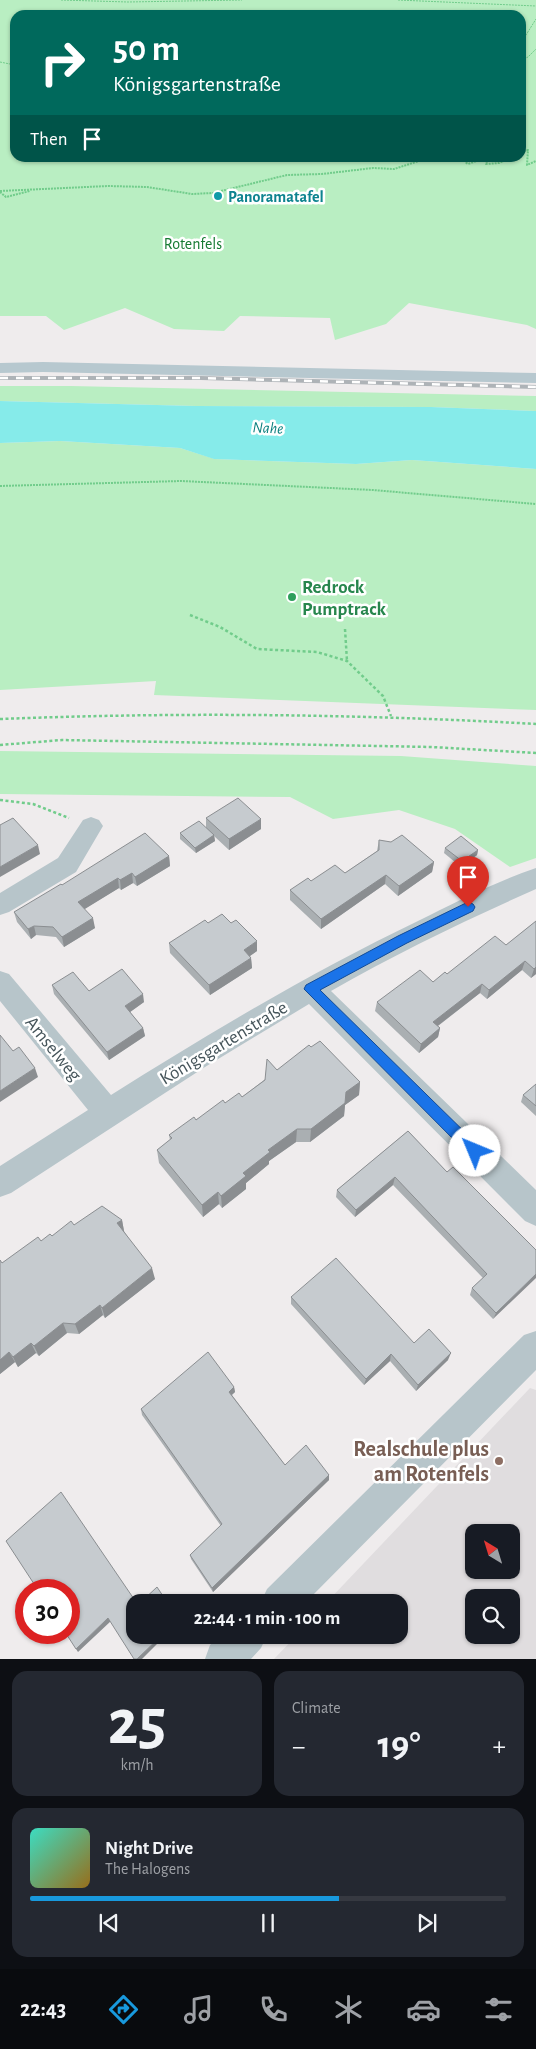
<!DOCTYPE html>
<meta charset="utf-8">
<style>
:root{--surface:#171b24;--page:#242831;--text:#f1f3f6;--muted:#9ea1a6;--line:#363941;--accent:#1899dd}
body{margin:0;font-family:"Alegreya Sans",sans-serif;background:var(--page);color:var(--text);height:100vh;display:flex;flex-direction:column;font-size:19px;white-space:nowrap}
*{box-sizing:border-box;margin:0}
p{font-size:16px;color:var(--muted)}
.icon{flex:none;width:28px;height:28px;fill:none;stroke:currentColor;stroke-width:2;stroke-linecap:round;stroke-linejoin:round}
.map{position:relative;height:1659px;overflow:hidden}
.drawer{display:flex;flex-direction:column;gap:12px;padding:12px;background:#0d0f14;flex:1}
.drawer>*{flex:none}
.top-card{position:absolute;left:10px;top:10px;width:516px;height:152px;border-radius:15px;box-shadow:0 1px 4px #0004;background:#00695c;color:#fff;overflow:hidden}
.needle{width:32px;rotate:322deg}
.controls{position:absolute;left:465px;top:1524px;display:grid;gap:10px}
.controls a{display:grid;place-items:center;width:55px;height:55px;border-radius:10px;background:var(--surface);box-shadow:0 1px 4px #0004;font-size:25px}
.speed{position:absolute;left:15px;top:1579px;display:flex;gap:10px;font-size:25px;font-weight:700;text-align:center}
.speed>*{display:grid;place-content:center;width:65px;height:65px;border-radius:50%;background:var(--surface);box-shadow:0 1px 4px #0004;line-height:1}
.speed .limit{border:8px solid #d22;background:#fff;color:#111}
.pin{position:absolute;display:grid;place-items:center;width:42px;height:42px;color:#fff;margin:-51px -21px;border-radius:50% 50% 50% 0;rotate:-45deg;box-shadow:0 0 5px #0007}
.pin .icon{rotate:45deg}
.me{position:absolute;width:55px;margin:-28px;rotate:315deg;stroke-linejoin:round;filter:drop-shadow(0 0 4px #0008)}
.turn{display:flex;align-items:center;gap:18px;height:105px;padding:0 20px;font-size:22px}
.turn .icon{width:65px;height:65px;stroke-width:2.5}
.turn b{display:block;font-size:35px;line-height:42px}
.then{display:flex;align-items:center;height:48px;padding:0 20px;background:#0003;gap:10px;font-size:19px}
.big{font-size:38px;font-weight:700;line-height:1.1}
.drawer .card{flex:1;display:flex;flex-direction:column;justify-content:center;gap:8px;min-width:0;padding:0 18px;border-radius:15px;background:var(--page)}
.drawer .dial{align-items:center;gap:0}
.dial b{font-size:65px;line-height:1}
.song{display:flex;align-items:center;gap:15px}
.cover{width:60px;height:60px;border-radius:8px;background:linear-gradient(135deg,hsl(170 70% 55%),hsl(40 70% 35%))}
.played{height:5px;border-radius:2px;background:linear-gradient(90deg,var(--accent) 65%,var(--line) 65%)}
.keys{display:flex;justify-content:space-around;direction:ltr}
.heat{display:flex;justify-content:space-between;align-items:center;font-size:28px;direction:ltr}
.drawer .tiles{flex:1;display:grid;gap:12px;grid-template-columns:1fr 1fr}
.card:last-child{grid-column:span 2}
.trip{position:absolute;left:126px;top:1594px;width:282px;height:50px;border-radius:15px;background:var(--surface);box-shadow:0 1px 4px #0004;font-weight:700;line-height:50px;text-align:center}
.menu{display:flex;height:80px;justify-content:space-around;align-items:center;background:#090b0e;color:var(--muted)}
.menu .icon{width:35px;height:35px}
.menu .on{color:var(--accent)}
.menu b{font-size:22px;color:var(--text)}
.map>svg:first-child{display:block}
.education{fill:#e0dddf;fill-rule:evenodd}
.green{fill:#b9eec2;fill-rule:evenodd}
.water{fill:#86ebea}
.lines{fill:none;stroke-linecap:round;stroke-linejoin:round}
.path-far2{stroke:#71cc8b;stroke-width:1;stroke-dasharray:2 1;stroke-linecap:butt}
.path-far1{stroke:#71cc8b;stroke-width:2;stroke-dasharray:2 1;stroke-linecap:butt}
.path{stroke:#71cc8b;stroke-width:2.5;stroke-dasharray:3 2.5;stroke-linecap:butt}
.street{fill:#b7c5ca;fill-rule:evenodd}
.secondary{fill:#b7c8cf;fill-rule:evenodd}
.rail-casing{stroke:#aeb3b7;stroke-width:4}
.rail{stroke:#fff;stroke-width:2.5;stroke-dasharray:8;stroke-linecap:butt}
.wall{fill:#aaafb2}
.shaded-wall{fill:#8b8e91}
.building{fill:#c6cbcf;stroke:#8b8e91}
.route{fill:#1a73e8;stroke:#114b97}
.culture-dot{fill:#0f9aa8;stroke:#fff;stroke-width:2}
.leisure-dot{fill:#2e9e5b;stroke:#fff;stroke-width:2}
.education-dot{fill:#8d6e63;stroke:#fff;stroke-width:2}
.labels{text-anchor:middle;stroke-width:5;stroke-linejoin:round;paint-order:stroke}
.far-culture-label{font-size:16px;font-weight:bold;fill:#0d838f;stroke:#fff;text-anchor:start}
.far-park-label{font-size:16px;fill:#167a32;stroke:#fff}
.far-water-label{font-size:16px;font-style:italic;fill:#0d817f;stroke:#fff}
.leisure-label{font-size:19px;font-weight:bold;fill:#27864d;stroke:#fff;text-anchor:start}
.street-label{font-size:19px;fill:#45545a;stroke:#fff}
.near-education-label{font-size:22px;font-weight:bold;fill:#785e54;stroke:#fff;text-anchor:end}
</style>
<div class="map">
<svg width="536" height="1659" viewBox="0 0 536 1659">
<rect width="100%" height="100%" fill="#efeced"/>
<path class="education" d="M530,1388L536,1390V1659H274L297,1635H400V1602H327ZM474,1532H511V1570H474ZM474,1598H511V1635H474Z"/>
<path class="green" d="M0,0H536V329L527,325L409,303L386,324L335,340L330,318L240,316L224,331L174,329L125,308L64,330L46,316H0ZM15,15H521V158H15Z
M0,386H71L536,396V411L431,407L196,406L0,401Z
M60,441L180,448L215,459L356,464L412,460L536,469V710L154,695L156,681L0,690V443Z
M0,751L401,756L536,766V858L510,867L455,829L399,810L333,819L290,797L0,794Z"/>
<path class="water" d="M0,401L196,406L431,407L536,411V469L412,460L356,464L214,459L180,448L60,441L0,443Z"/>
<g class="lines">
<path class="path-far2" d="M61,0L128,2L242,0
M398,0L536,6
M521,43L536,19
M521,60L528,57L536,49
M0,62L15,65"/>
<path class="path-far1" d="M521,153L528,150L527,165L536,161
M468,158L465,162L468,164L485,158
M488,158L486,164L499,163L511,158
M0,191L108,186L147,187L192,194L213,193L287,175L322,174L373,168L394,169L419,161L443,158
M0,192L6,197L30,191
M0,486L181,481L373,490L536,504"/>
<path class="path" d="M190,615L220,627L257,649L317,652L347,661L383,696L391,716
M345,629L347,661
M0,719C179,712 357,714 536,724
M0,745L62,740L432,747L536,753
M0,800L33,804L69,818"/>
<path class="street" d="M91,817L99,820L103,826L76,872L9,912L0,915V893L58,858L83,820Z
M536,868V889C466,920 397,953 331,991L536,1190V1226L525,1221L309,1004L205,1067L11,1193L0,1197V1166L88,1110L0,1001V971L9,974L111,1095C211,1032 312,972 418,921C456,902 495,882 536,868Z
M536,1331V1370L306,1602H261L267,1589L524,1335Z
M221,1635H267L261,1648L251,1659H205L210,1645Z"/>
<path class="secondary" d="M43,362L536,373V383L43,372L0,373V363Z"/>
<defs>
<path id="rail" d="M0,378H201L536,387"/>
</defs>
<use href="#rail" class="rail-casing"/>
<use href="#rail" class="rail"/>
</g>
<path class="wall" d="M206,818L261,819V829L229,850L214,836L215,841L196,853L180,839V833L206,828Z
M379,840L434,862L432,872L398,896L385,884L321,929L290,900V890L311,881L345,873L377,851Z
M445,848L478,850L477,855L461,867L444,853Z
M169,856L170,866L137,886L133,883L121,890L119,888L84,909L95,928L64,947L56,937L36,935L31,939L17,922L14,912L62,885Z
M536,921V974L531,978L522,970L487,999L480,993L438,1026L440,1028L438,1037L419,1053L375,1011L377,1002L433,982L447,974L506,945Z
M208,923L257,951L250,956L251,958L252,968L210,995L170,953L169,943Z
M52,985L89,991L144,1002L130,1012L143,1028L145,1036L109,1060L54,994Z
M311,1047L360,1082L359,1095L345,1105L344,1116L310,1142H296L269,1161V1164L246,1183V1189L222,1208L219,1204L203,1217L159,1163L157,1150L170,1140L169,1135L225,1103L242,1097L277,1070Z
M536,1084V1116L521,1102L523,1095Z
M408,1131L447,1172L536,1250L493,1319L470,1295L472,1288L483,1278L393,1185L355,1217L336,1197L337,1190Z
M122,1220L124,1231L155,1279L105,1318L103,1315L79,1334L67,1333L39,1356L36,1353L18,1367L15,1362L0,1374L2,1263L41,1241L74,1225Z
M291,1297L414,1343L448,1360L416,1391L390,1361L364,1385L291,1304Z
M234,1387L235,1392L232,1395L285,1465L329,1480L213,1592L191,1559L190,1555L221,1526L142,1415L141,1409Z"/>
<path class="shaded-wall" d="M261,819V829L229,850V839Z
M214,835L215,841L196,853L195,848Z
M38,845L40,854L0,877V867Z
M478,850L477,855L461,867L462,861Z
M169,856L170,866L137,886L135,877Z
M434,862L432,872L398,896L399,886Z
M132,873L133,883L121,890L120,880Z
M386,875L385,884L321,929V919Z
M118,878L119,888L80,912L78,902Z
M93,918L95,928L64,947L62,937Z
M34,926L36,935L31,939L28,929Z
M257,941V951L244,960V950Z
M251,958L252,968L210,995L209,985Z
M525,961L522,970L487,999L489,990Z
M536,967V974L531,978L534,969Z
M482,984L480,993L431,1031L433,1022Z
M143,994L144,1002L126,1015L125,1006Z
M143,1028L145,1036L109,1060L107,1052Z
M440,1028L438,1037L419,1053L421,1044Z
M35,1068L38,1077L0,1102V1091Z
M360,1082L359,1095L345,1105L344,1116L310,1142L311,1129L346,1092Z
M297,1129L296,1142L269,1161V1164L246,1183V1189L222,1208L221,1196L243,1173L268,1150Z
M395,1177L393,1185L355,1217L356,1210Z
M218,1192L219,1204L203,1217L202,1205Z
M122,1220L124,1231L120,1234L117,1223Z
M152,1268L155,1279L105,1318L102,1308Z
M536,1274V1278L493,1319L496,1313Z
M100,1305L103,1315L79,1334L75,1324Z
M63,1323L67,1333L39,1356L34,1346Z
M31,1343L36,1353L18,1367L13,1357Z
M9,1352L15,1362L0,1374V1360Z
M451,1353L448,1360L416,1391L418,1385Z
M391,1354L390,1361L364,1385L366,1379Z
M234,1387L235,1392L229,1397V1392Z
M329,1475V1480L213,1592L212,1588Z
M108,1618L111,1621L78,1652L76,1649Z
M162,1635H166L142,1659H137Z"/>
<path class="building" d="M238,798L261,819L229,839L206,818Z
M13,818L38,845L0,867V825Z
M199,821L214,835L195,848L180,833Z
M145,833L169,856L135,877L132,873L120,880L118,878L78,902L93,918L62,937L53,927L34,926L28,929L14,912L61,884L62,885Z
M402,835L434,862L399,886L386,875L321,919L290,890L308,878L311,881L335,865L345,873L379,850V840L391,842Z
M461,836L478,850L462,861L445,848Z
M222,914L231,923L236,920L257,941L244,950L251,958L209,985L169,943L205,920L208,923Z
M536,921V967L534,969L525,961L489,990L482,984L433,1022L440,1028L421,1044L377,1002L420,970L433,982L445,972L447,974L495,936L506,945Z
M122,969L143,994L125,1006L143,1028L107,1052L52,985L73,972L89,991Z
M0,1035L13,1051L19,1047L35,1068L0,1091Z
M320,1041L360,1082L346,1092L345,1103L311,1129H297L268,1150L270,1152L243,1173L246,1176L221,1196L218,1192L202,1205L157,1150L172,1138L169,1135L194,1117L196,1120L223,1100L225,1103L239,1093L242,1097L265,1080L267,1059L277,1070L309,1045L311,1047Z
M536,1084V1106L523,1095Z
M408,1131L447,1172L453,1167L536,1250V1274L496,1313L472,1288L487,1274L395,1177L356,1210L337,1190Z
M102,1206L122,1220L117,1223L152,1268L102,1308L100,1305L75,1324L63,1323L34,1346L31,1343L13,1357L9,1352L0,1360V1260L2,1263L38,1237L41,1241L50,1234L52,1236L71,1221L74,1225Z
M336,1258L414,1343L429,1329L451,1353L418,1385L391,1354L366,1379L291,1297Z
M208,1352L234,1387L229,1392L285,1465L306,1445L329,1475L212,1588L190,1555L222,1524L141,1409Z
M61,1492L136,1602H135V1635H162L137,1659H134L108,1618L76,1649L65,1632H69V1590H38L6,1541Z
M157,1587L167,1602H141Z"/>
<path class="route" d="M468,902L473,904L475,907L473,911L407,943L320,990L480,1147L482,1151L480,1156L475,1158L470,1156L304,989L306,985L398,936Z"/>
<circle class="culture-dot" cx="218" cy="196" r="5"/>
<circle class="leisure-dot" cx="292" cy="597" r="5"/>
<circle class="education-dot" cx="499" cy="1461" r="5"/>
<g class="labels">
<g class="far-culture-label">
<text x="228" y="202">Panoramatafel</text>
</g>
<g class="far-park-label">
<text x="193" y="249">Rotenfels</text>
</g>
<g class="far-water-label">
<text transform="translate(268 427) rotate(3)" y="6">Nahe</text>
</g>
<g class="leisure-label">
<text x="302" y="593">Redrock<tspan x="302" dy="22">Pumptrack</tspan></text>
</g>
<g class="street-label">
<text transform="translate(223 1042) rotate(-31)" y="7">Königsgartenstraße</text>
<text transform="translate(54 1048) rotate(51)" y="7">Amselweg</text>
</g>
<g class="near-education-label">
<text x="489" y="1456">Realschule plus<tspan x="489" dy="25">am Rotenfels</tspan></text>
</g>
</g>
</svg>
<div class="controls">
<a><svg class="needle" viewBox="-14 -14 28 28"><path d="M0-13l5 13h-10z" fill="#e53935"/><path d="M0 13l5-13h-10z" fill="#9ea1a6"/></svg></a>
<a><svg class="icon" aria-label="search" viewBox="0 0 24 24"><circle cx="10" cy="10" r="6"/><path d="M15 15l6 6"/></svg></a>
</div>
<div class="speed"><div class="limit">30</div></div>
<div class="pin" style="left:468px;top:907px;background:#d93025"><svg class="icon" aria-label="arrive" viewBox="0 0 24 24"><path d="M6 21V4h12l-3 4 3 4H6"/></svg></div>
<svg class="me" style="left:475px;top:1151px" viewBox="-20 -20 40 40"><circle r="19" fill="#fff"/><path d="M0-13L10 11 0 6-10 11z" fill="#1a73e8"/></svg>
<div class="trip">22:44 · 1 min · 100 m</div>
<div class="top-card">
<div class="turn"><svg class="icon" aria-label="right" viewBox="0 0 24 24"><path d="M7 20v-9h11M14 6l5 5-5 5"/></svg><div><b>50 m</b>Königsgartenstraße</div></div>
<div class="then">Then<svg class="icon" aria-label="arrive" viewBox="0 0 24 24"><path d="M6 21V4h12l-3 4 3 4H6"/></svg></div>
</div>
</div>
<section class="drawer">
<div class="tiles">
<div class="card dial"><b>25</b><p>km/h</p></div>
<div class="card"><p>Climate</p>
<div class="heat"><a>−</a><b class="big">19°</b><a>+</a></div>
</div>
<div class="card">
<div class="song"><i class="cover"></i><div><b>Night Drive</b><p>The Halogens</p></div></div>
<div class="played"></div>
<div class="keys"><svg class="icon" aria-label="previous" viewBox="0 0 24 24"><path d="M18 5L8 12l10 7zM5 5v14"/></svg><svg class="icon" aria-label="pause" viewBox="0 0 24 24"><path d="M8 5v14M16 5v14"/></svg><svg class="icon" aria-label="next" viewBox="0 0 24 24"><path d="M6 5l10 7-10 7zM19 5v14"/></svg></div>
</div>
</div>
</section>
<nav class="menu">
<b>22:43</b>
<svg class="icon on" aria-label="directions" viewBox="0 0 24 24"><path d="M12 3l9 9-9 9-9-9zM9 14v-3h6M13 9l2 2-2 2"/></svg>
<svg class="icon" aria-label="music" viewBox="0 0 24 24"><path d="M9 18V5l10-2v13"/><circle cx="6" cy="18" r="3"/><circle cx="16" cy="16" r="3"/></svg>
<svg class="icon" aria-label="phone" viewBox="0 0 24 24"><path d="M5 4h4l2 5-3 2q2 4 5 5l2-3 5 2v4C11 20 4 13 5 4z"/></svg>
<svg class="icon" aria-label="climate" viewBox="0 0 24 24"><path d="M12 3v18M4 7l16 10M4 17L20 7"/></svg>
<svg class="icon" aria-label="car" viewBox="0 0 24 24"><path d="M5 17H2v-5l4-1 3-4h7l3 4 3 1v5h-3M9 17h6M6 11h13"/><circle cx="7" cy="17" r="2"/><circle cx="17" cy="17" r="2"/></svg>
<svg class="icon" aria-label="filters" viewBox="0 0 24 24"><path d="M4 7h16M4 17h16"/><circle cx="9" cy="7" r="2"/><circle cx="15" cy="17" r="2"/></svg>
</nav>
